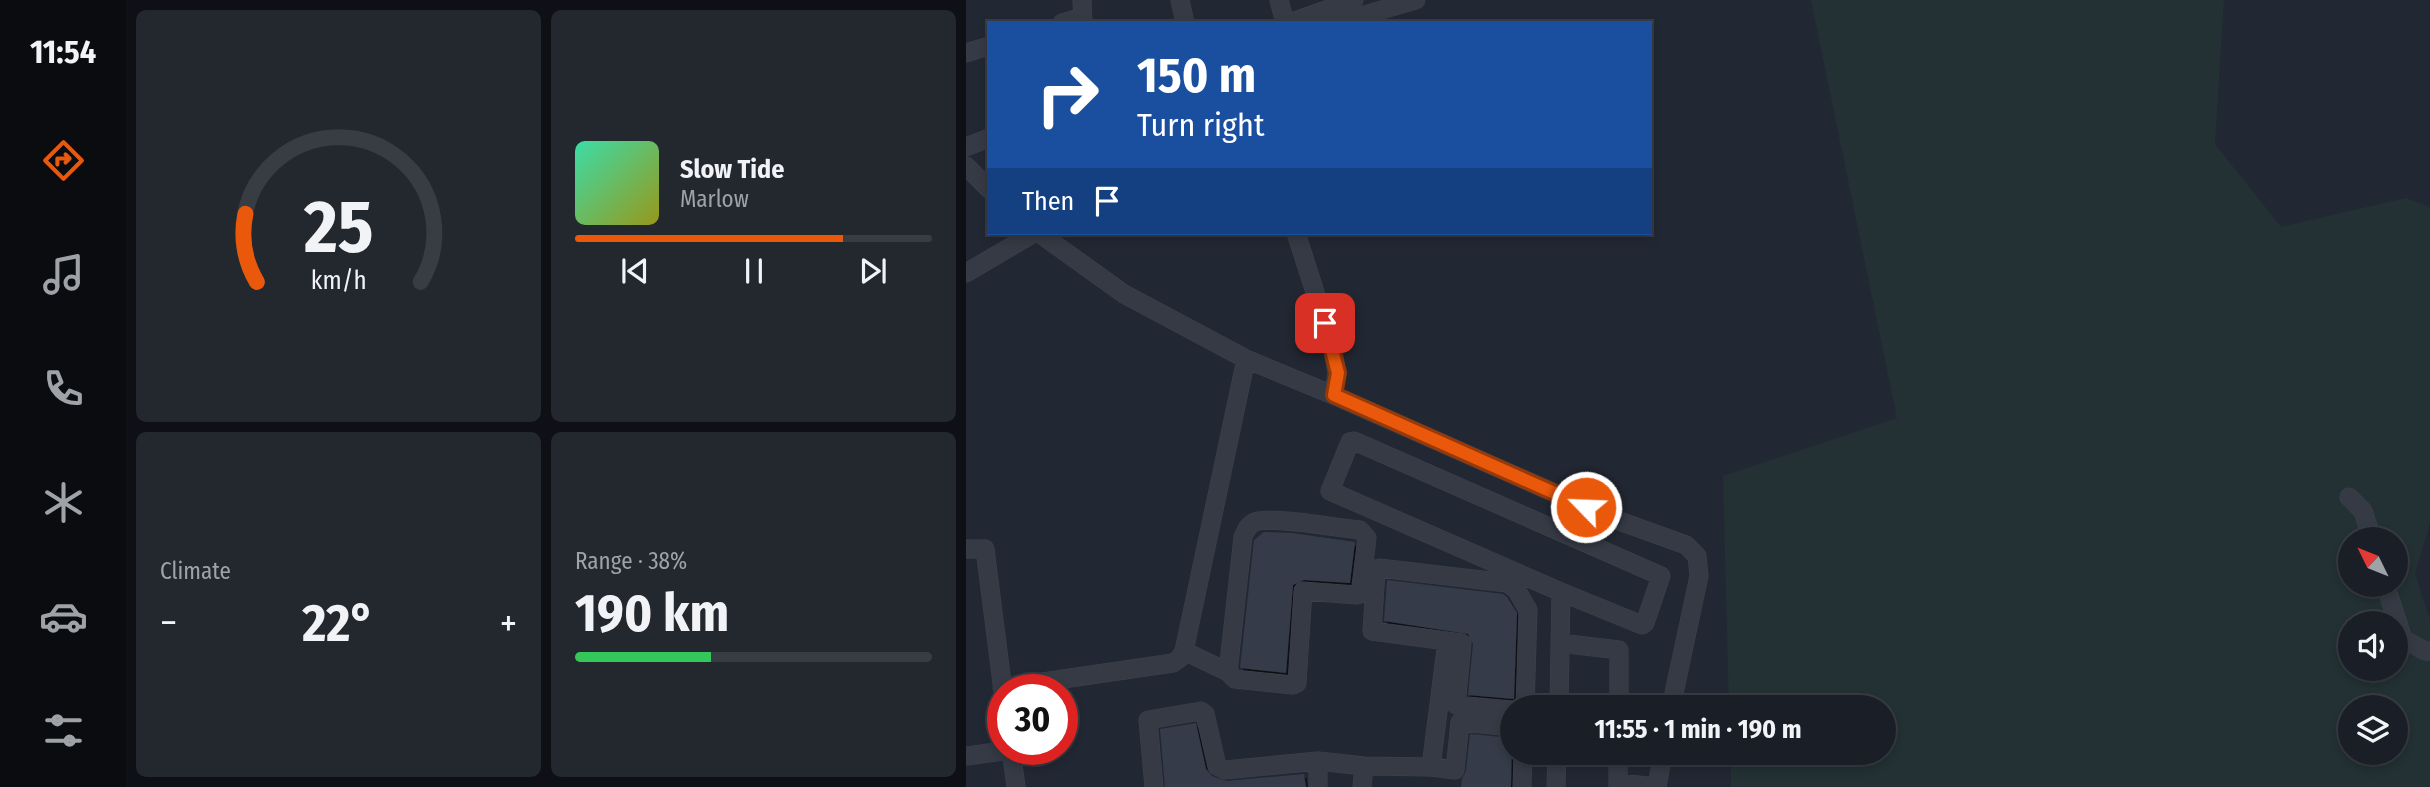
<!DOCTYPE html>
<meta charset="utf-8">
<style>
:root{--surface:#1a1e26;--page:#23272e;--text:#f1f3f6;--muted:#9fa2a7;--line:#383c43;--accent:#ea580c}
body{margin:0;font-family:"Fira Sans Condensed",sans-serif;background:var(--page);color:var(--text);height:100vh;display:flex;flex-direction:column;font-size:26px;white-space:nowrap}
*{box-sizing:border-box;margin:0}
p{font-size:23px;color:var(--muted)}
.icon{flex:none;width:38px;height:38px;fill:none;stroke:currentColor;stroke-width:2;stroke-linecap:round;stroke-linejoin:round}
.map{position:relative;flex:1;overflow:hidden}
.sheet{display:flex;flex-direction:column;gap:10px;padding:10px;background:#0e1015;width:840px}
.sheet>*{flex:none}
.banner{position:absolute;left:21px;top:21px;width:665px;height:214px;border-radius:0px;box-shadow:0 4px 10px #0003,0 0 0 2px var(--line);background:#1a4fa0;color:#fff;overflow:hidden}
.needle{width:46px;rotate:313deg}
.buttons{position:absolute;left:1372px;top:527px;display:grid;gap:14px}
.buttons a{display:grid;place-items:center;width:70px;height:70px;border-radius:50%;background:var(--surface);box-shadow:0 4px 10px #0003,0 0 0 2px var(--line);font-size:35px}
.speed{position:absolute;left:21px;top:674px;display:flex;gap:14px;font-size:35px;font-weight:700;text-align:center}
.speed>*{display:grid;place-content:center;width:91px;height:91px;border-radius:50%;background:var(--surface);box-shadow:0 4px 10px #0003,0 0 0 2px var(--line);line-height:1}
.speed .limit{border:10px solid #d22;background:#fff;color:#111}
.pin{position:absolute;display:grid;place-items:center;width:60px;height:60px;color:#fff;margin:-30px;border-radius:14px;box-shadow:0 4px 10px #0006}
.me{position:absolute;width:77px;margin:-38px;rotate:294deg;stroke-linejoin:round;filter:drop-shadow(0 0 5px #0008)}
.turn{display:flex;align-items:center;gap:24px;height:147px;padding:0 35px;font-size:32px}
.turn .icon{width:91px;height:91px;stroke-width:2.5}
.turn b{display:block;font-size:49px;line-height:60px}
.then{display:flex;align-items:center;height:66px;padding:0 35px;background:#0003;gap:14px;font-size:26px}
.big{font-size:52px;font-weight:700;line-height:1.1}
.sheet .widget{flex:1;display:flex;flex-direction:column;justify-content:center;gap:10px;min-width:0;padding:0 24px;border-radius:10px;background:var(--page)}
.sheet .dial{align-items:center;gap:0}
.dial svg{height:182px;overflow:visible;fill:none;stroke:var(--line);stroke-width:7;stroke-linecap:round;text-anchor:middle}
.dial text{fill:var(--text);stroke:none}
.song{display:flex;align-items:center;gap:21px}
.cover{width:84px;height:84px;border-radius:10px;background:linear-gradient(135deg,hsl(160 70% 55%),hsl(60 70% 35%))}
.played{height:7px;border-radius:4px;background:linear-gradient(90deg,var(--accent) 75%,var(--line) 75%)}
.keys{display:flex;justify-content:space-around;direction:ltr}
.heat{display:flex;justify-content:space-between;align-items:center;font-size:38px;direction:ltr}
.charge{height:10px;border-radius:5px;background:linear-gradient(90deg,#34c759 38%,var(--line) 0)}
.sheet .tiles{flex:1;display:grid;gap:10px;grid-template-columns:repeat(2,1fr)}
.trip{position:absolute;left:534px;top:695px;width:396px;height:70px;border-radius:35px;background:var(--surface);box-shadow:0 4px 10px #0003,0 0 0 2px var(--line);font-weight:700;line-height:70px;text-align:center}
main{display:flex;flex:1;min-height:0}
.tabs{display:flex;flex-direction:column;width:126px;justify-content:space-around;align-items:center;background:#0a0c0f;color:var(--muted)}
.tabs .icon{width:49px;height:49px}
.tabs .current{color:var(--accent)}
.tabs b{font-size:32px;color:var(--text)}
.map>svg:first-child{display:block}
.green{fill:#233134;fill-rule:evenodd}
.building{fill:#343b4a;filter:url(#shadow)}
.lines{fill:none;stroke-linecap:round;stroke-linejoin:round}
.minor-casing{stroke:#3e434e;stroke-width:19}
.minor{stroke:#353a44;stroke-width:18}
.route-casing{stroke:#983908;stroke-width:18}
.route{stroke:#ea580c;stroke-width:12}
</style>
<main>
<nav class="tabs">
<b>11:54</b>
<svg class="icon current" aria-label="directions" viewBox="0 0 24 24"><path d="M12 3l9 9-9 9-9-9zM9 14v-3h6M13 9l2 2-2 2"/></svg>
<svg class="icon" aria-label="music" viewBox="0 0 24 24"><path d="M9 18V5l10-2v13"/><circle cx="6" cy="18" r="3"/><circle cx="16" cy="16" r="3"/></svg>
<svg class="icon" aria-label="phone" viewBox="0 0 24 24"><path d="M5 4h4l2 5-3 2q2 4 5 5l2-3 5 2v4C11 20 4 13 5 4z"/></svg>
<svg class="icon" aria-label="climate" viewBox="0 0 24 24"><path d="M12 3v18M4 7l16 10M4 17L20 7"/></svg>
<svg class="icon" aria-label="car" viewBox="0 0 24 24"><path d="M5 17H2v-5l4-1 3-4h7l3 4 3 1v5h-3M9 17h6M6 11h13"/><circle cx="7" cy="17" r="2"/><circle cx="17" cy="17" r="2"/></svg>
<svg class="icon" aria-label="filters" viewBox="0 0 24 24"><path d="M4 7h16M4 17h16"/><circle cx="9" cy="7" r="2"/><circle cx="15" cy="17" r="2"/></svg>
</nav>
<section class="sheet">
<div class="tiles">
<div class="widget dial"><svg viewBox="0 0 100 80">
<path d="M14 69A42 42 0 1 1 86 69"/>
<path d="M14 69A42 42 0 0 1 9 39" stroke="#ea580c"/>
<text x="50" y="56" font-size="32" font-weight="700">25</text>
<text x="50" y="72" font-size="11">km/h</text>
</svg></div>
<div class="widget">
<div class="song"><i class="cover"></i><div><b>Slow Tide</b><p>Marlow</p></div></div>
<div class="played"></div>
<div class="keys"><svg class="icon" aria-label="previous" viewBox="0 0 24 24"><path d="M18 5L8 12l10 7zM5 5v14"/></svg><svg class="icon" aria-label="pause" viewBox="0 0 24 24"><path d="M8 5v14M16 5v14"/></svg><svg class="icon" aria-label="next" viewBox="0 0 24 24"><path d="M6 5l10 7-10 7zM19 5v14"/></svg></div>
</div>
<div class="widget"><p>Climate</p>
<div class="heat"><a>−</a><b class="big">22°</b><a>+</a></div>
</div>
<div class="widget"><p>Range · 38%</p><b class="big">190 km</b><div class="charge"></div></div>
</div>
</section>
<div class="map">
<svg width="1464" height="787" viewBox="0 0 1464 787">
<defs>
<filter id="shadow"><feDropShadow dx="2.5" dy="4" stdDeviation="0" flood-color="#0009"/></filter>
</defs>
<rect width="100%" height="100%" fill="#222833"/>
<path class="green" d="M845,0H1258L1249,144L1315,227L1440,198L1464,207V523L1449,574L1464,620V787H765V753L917,752V707H763L757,476L931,418ZM1384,539H1430V584H1384ZM1384,623H1430V668H1384ZM1384,707H1430V752H1384Z"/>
<path class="building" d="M298,532L326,533L389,542L384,583L338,580L327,585L320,673L274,668L288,540Z
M421,580L537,594L541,597L551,613L548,699L502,695L507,644L502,634L418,621Z
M230,723L240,769L246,776L260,781L338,774L340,787H199L194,729Z
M504,734L546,738L545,787H495L496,779L500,771Z"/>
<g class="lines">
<defs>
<path id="minor" d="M116,0L117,23
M214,0L219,23
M313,0L319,23
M96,23L116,17
M323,23L388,0
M371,23L450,0
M0,53L23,46
M0,147L23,138
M0,166L23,189
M73,233L158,294L280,359L367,395L645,518L720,545L731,556L733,576L705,707
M330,233L366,345L371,373L367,395
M0,273L68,233
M1383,497L1397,511L1406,539
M0,549H19L37,691
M1419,584L1437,639L1459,651H1464
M481,641L496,643L490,705L546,710
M594,643L653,650V707
M218,651L262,672L269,679L327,685L331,683L337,591L391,595L394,594L401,538L394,530C369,528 314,517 292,521C283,523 280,530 277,537L262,672
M36,688L207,663L214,658L218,651L280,359
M593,707L595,592L676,625L679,623L695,576L388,441L384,442L364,491L595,592
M45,749L50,787
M0,756L45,750
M352,761V787
M465,767L489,770L494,722L546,727
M652,783L691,787
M188,787L182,720L235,711L239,714L251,766L259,770L352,761L398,766L465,767L481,641L406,631L410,571L413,568L541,583L550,589L562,610L559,707
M396,787L398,766
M556,787L557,752
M590,787L591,752
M652,787V752
M691,787L697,752"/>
</defs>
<use href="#minor" class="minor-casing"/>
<use href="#minor" class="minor"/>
</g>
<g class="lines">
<defs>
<path id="route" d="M359,323L372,373L368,395L620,507"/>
</defs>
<use href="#route" class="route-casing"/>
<use href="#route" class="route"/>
</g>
</svg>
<div class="buttons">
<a><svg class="needle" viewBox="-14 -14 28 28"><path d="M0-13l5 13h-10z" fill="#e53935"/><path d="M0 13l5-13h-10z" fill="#9fa2a7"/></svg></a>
<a><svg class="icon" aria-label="sound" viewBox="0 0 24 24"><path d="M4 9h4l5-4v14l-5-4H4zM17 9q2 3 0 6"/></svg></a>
<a><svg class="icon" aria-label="layers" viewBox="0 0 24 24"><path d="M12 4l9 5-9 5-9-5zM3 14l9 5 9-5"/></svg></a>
</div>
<div class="speed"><div class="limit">30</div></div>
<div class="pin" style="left:359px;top:323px;background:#d93025"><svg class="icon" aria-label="arrive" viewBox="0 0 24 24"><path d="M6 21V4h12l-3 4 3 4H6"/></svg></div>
<svg class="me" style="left:620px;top:507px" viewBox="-20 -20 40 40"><circle r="17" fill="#ea580c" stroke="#fff" stroke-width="3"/><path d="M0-11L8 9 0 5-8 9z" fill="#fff"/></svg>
<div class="trip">11:55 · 1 min · 190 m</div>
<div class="banner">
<div class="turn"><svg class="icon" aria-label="right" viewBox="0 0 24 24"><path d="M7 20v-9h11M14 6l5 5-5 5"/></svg><div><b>150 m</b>Turn right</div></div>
<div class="then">Then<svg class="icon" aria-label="arrive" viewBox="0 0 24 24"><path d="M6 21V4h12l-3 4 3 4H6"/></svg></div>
</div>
</div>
</main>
